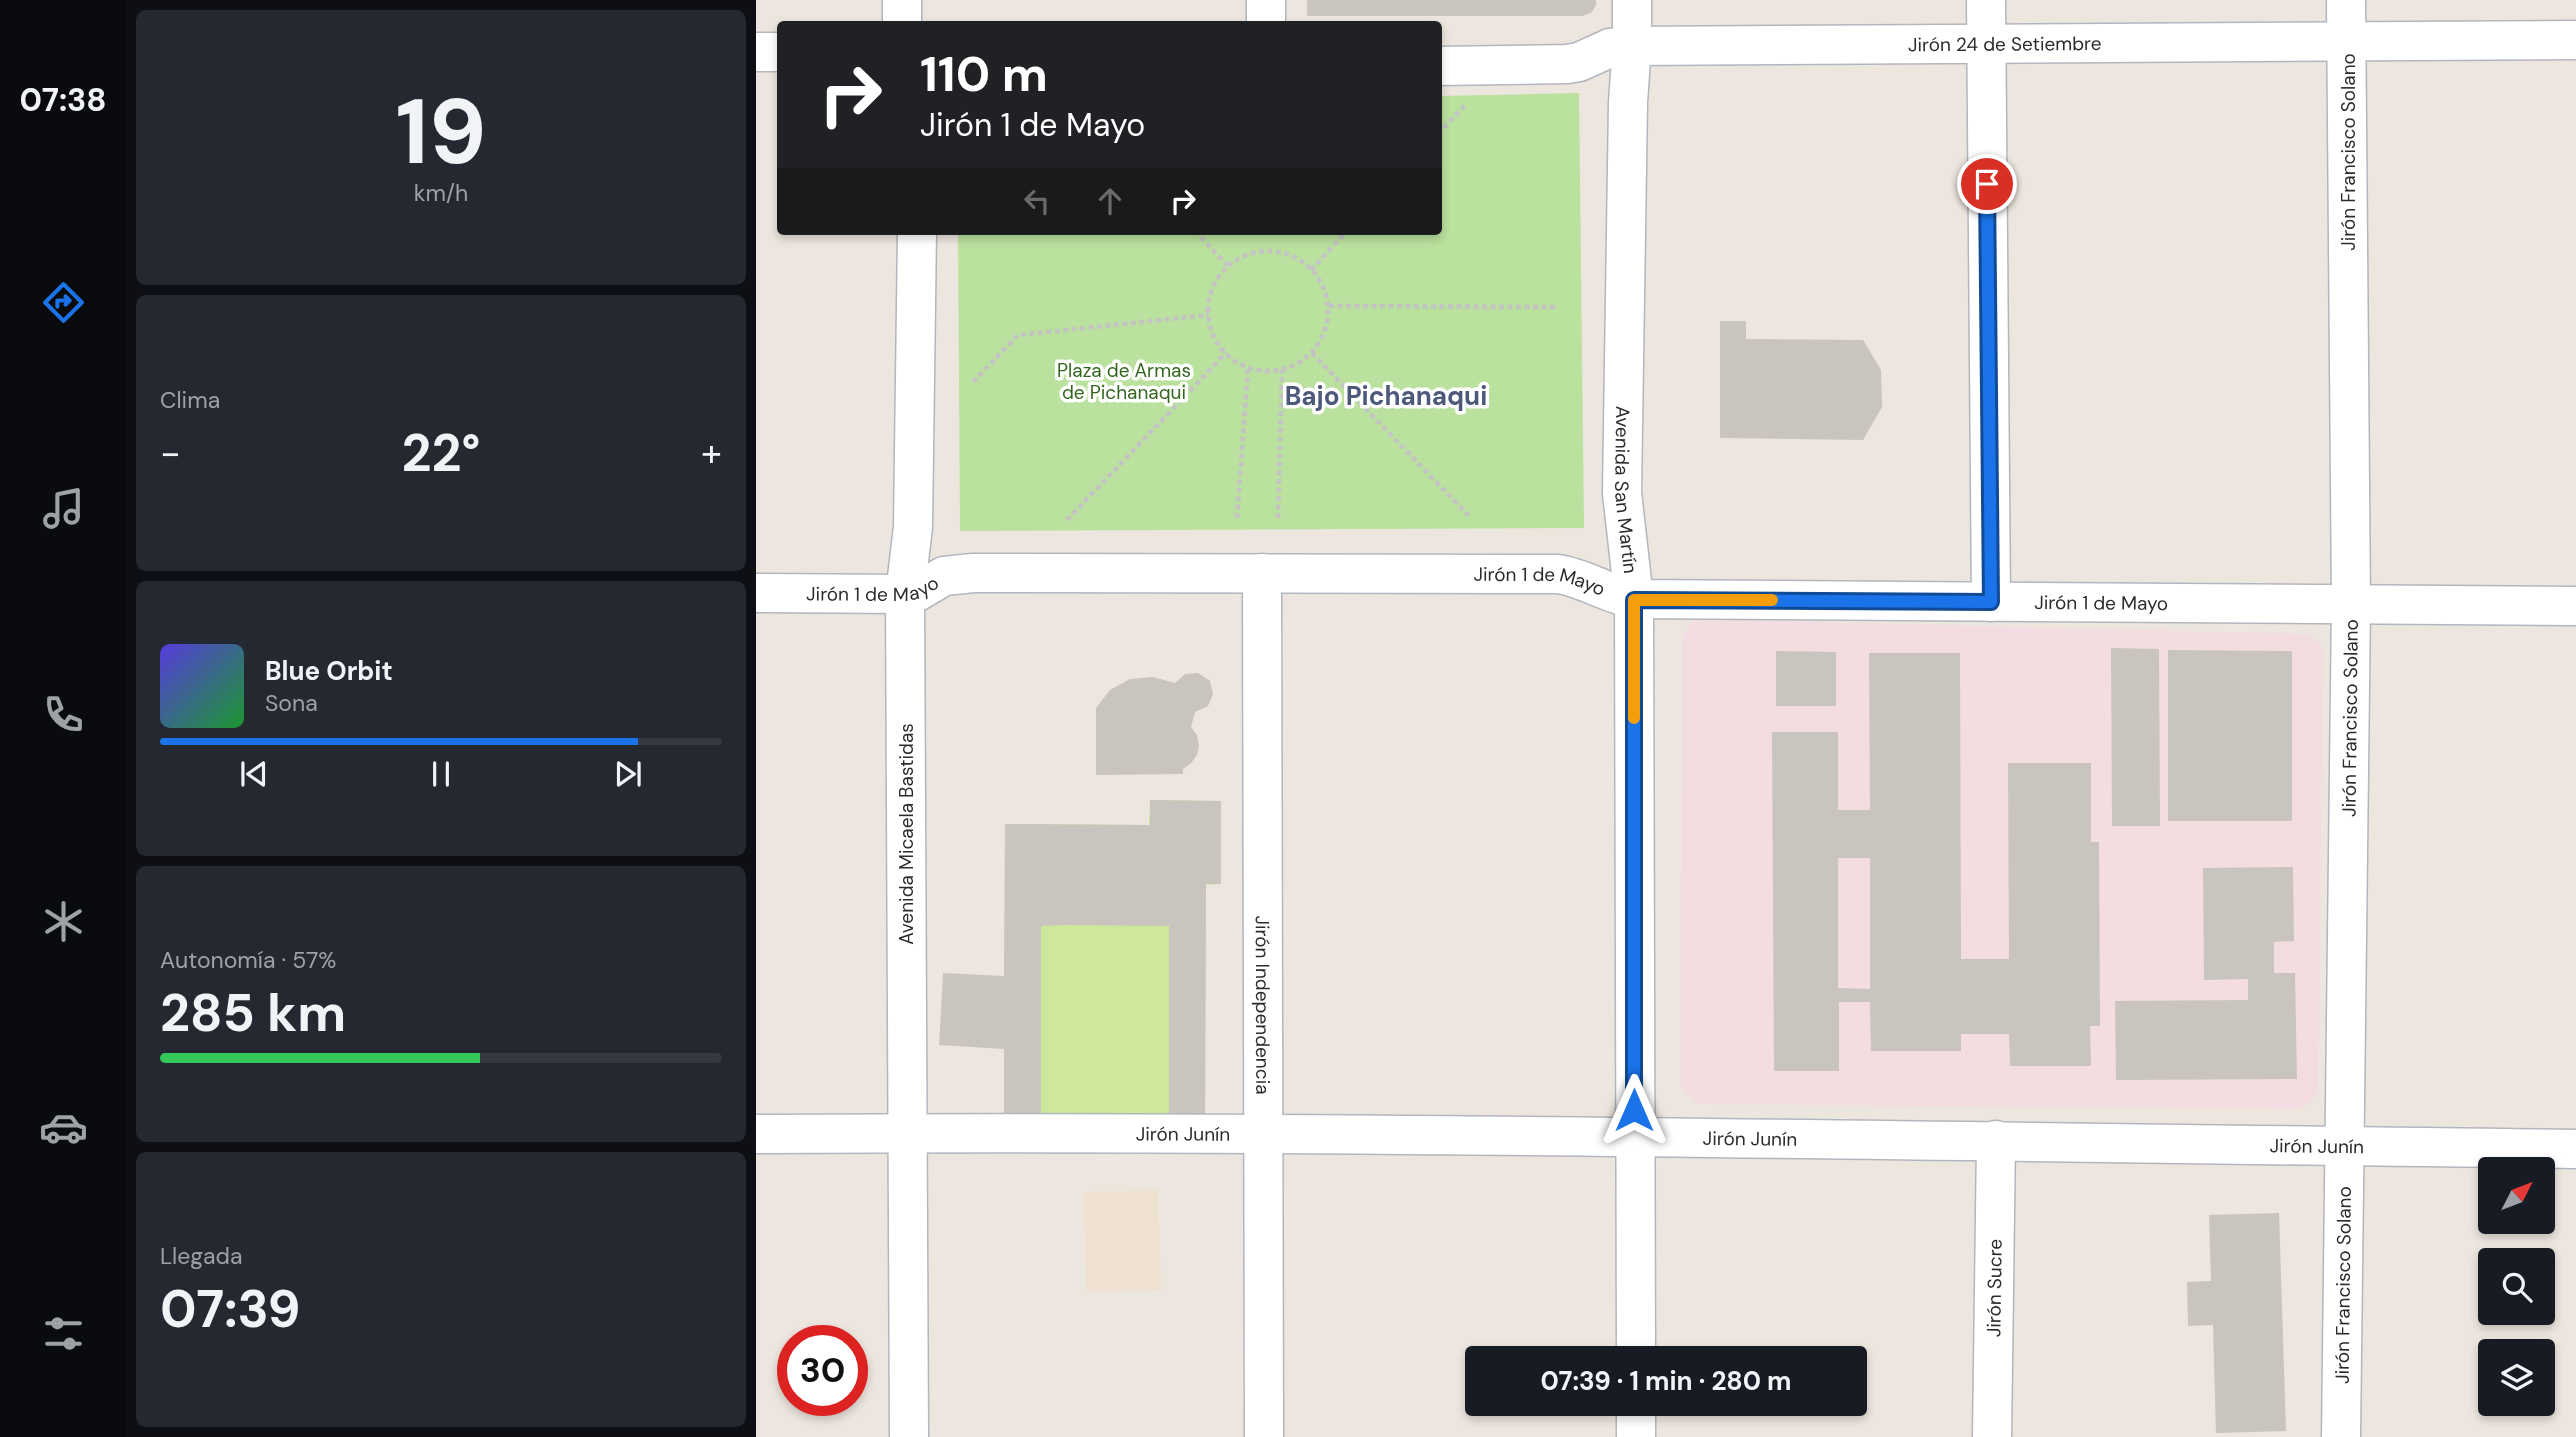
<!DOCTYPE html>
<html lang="es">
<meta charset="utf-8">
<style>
:root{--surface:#171b24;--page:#242831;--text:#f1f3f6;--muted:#9ea1a6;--line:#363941;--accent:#1a73e8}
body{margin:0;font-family:"DM Sans",sans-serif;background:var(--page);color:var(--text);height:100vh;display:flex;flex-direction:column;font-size:26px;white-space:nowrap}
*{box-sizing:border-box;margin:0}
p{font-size:23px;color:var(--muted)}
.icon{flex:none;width:38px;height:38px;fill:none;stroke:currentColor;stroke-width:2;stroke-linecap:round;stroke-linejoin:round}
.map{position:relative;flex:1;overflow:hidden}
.details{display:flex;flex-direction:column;gap:10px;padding:10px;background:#0d0f14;width:630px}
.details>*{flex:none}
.top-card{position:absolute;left:21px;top:21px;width:665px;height:214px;border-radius:7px;box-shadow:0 4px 10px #0003;background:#202124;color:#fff;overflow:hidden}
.needle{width:46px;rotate:48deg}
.buttons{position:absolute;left:1722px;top:1157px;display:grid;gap:14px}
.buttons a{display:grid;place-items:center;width:77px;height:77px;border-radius:7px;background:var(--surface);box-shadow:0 4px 10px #0003;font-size:35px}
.speed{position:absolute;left:21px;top:1325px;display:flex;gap:14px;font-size:35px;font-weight:700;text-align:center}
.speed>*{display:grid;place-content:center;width:91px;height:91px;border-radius:50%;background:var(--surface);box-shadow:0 4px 10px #0003;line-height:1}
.speed .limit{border:10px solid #d22;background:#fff;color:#111}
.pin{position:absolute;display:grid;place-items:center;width:60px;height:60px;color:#fff;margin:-30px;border:4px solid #fff;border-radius:50%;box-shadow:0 2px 7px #0007}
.me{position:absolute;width:77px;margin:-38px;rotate:0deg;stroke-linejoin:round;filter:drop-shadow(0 0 5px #0008)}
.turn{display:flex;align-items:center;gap:24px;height:147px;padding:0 28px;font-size:32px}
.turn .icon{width:91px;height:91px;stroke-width:2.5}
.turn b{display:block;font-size:49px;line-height:60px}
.lanes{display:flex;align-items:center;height:66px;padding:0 28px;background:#0003;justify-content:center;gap:35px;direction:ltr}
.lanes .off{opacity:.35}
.big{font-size:52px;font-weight:700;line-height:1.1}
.details .widget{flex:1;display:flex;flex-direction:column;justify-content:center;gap:10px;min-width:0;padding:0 24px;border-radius:10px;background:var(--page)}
.details .dial{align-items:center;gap:0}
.dial b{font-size:91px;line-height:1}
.song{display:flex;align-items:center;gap:21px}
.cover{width:84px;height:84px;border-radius:10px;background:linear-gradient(135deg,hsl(250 70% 55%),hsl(130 70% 35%))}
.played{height:7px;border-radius:4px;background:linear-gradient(90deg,var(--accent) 85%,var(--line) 85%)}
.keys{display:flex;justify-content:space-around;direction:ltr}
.heat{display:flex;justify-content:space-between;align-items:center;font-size:38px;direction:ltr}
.charge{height:10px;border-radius:5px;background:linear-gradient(90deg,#34c759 57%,var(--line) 0)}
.trip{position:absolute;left:709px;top:1346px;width:402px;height:70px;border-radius:7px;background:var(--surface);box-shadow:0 4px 10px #0003;font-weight:700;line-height:70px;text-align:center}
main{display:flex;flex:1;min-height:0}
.tabs{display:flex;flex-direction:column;width:126px;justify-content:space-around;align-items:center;background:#090b0e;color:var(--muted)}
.tabs .icon{width:49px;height:49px}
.tabs .current{color:var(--accent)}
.tabs b{font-size:32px;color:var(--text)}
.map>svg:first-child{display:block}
.education{fill:#eee1cf}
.medical{fill:#f3dde0}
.green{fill:#bae19d}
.pitch{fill:#cde89a}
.building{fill:#c9c4bd;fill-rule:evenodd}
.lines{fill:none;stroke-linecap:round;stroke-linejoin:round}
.minor-casing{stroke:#b2b6bf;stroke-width:41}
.path{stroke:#c4c4c4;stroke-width:4.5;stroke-dasharray:5 3.5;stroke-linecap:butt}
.minor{stroke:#fff;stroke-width:38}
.route-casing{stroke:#114b97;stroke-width:18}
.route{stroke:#1a73e8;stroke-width:12}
.slow{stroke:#f59e0b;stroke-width:12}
.labels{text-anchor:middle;stroke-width:7;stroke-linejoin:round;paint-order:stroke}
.street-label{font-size:19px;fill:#2c2c2c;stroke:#fff}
.park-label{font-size:19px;fill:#33671d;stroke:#fff}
.district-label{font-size:26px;font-weight:bold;fill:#4d597b;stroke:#fff}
</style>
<main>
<nav class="tabs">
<b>07:38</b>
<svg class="icon current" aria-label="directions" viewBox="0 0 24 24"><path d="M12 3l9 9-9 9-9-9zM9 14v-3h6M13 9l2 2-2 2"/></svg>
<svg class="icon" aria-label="music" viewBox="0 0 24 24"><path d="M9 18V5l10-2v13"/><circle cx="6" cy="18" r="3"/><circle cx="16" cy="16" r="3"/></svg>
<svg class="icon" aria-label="phone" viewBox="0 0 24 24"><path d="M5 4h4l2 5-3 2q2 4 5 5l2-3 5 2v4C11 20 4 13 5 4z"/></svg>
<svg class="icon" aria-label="climate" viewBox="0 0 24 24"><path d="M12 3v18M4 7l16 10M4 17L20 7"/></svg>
<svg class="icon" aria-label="car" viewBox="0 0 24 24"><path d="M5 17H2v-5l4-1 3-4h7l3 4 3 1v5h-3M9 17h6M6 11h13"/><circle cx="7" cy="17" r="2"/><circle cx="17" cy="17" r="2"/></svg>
<svg class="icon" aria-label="filters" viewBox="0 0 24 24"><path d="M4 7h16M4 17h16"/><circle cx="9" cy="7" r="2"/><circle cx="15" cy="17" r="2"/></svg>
</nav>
<section class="details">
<div class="widget dial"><b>19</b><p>km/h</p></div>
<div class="widget"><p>Clima</p>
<div class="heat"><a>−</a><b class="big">22°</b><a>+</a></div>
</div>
<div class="widget">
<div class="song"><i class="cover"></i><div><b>Blue Orbit</b><p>Sona</p></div></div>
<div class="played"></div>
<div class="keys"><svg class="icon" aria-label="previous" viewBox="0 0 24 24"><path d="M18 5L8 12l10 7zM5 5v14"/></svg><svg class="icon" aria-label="pause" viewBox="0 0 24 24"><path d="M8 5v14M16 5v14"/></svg><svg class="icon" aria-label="next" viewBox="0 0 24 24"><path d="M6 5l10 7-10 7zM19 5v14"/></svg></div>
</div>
<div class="widget"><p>Autonomía · 57%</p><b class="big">285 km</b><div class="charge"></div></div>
<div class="widget"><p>Llegada</p><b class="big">07:39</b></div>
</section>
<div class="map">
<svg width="1820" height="1437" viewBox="0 0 1820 1437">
<rect width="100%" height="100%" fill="#ede6df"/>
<path class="education" d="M402,1190L405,1290L330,1291L328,1192Z"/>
<path class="medical" d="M939,619L1553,634L1567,647L1562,1094L1546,1109L941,1104L925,1086L926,637Z"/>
<path class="green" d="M823,93L828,528L204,531L202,231H682L683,96Z"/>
<path class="pitch" d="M394,800L465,801V884L450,885L449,1126L248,1127L249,824L393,825Z"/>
<path class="building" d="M551,0H840V5L836,12L827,16H551Z
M964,321H990V339L1107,340L1125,370L1126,407L1107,440L964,438Z
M1355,648L1403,649L1404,826H1356Z
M1412,650L1536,651V821H1412Z
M1020,651L1080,652V706H1020Z
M1113,653H1204L1205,959H1253L1252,763H1335V842H1343L1344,1026H1334L1335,1066H1254L1253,1034H1205V1051H1115L1114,1002H1083V1071H1018L1016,732H1082V810H1114ZM1082,858H1114V989L1082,988Z
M442,673L454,681L457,694L452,706L439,712L435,727L441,735L443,745L441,755L435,763L427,769V774L340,775V708L354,690L374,679L397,677L419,683L429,674Z
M394,800L465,801V884H450L449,1126L413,1127V926L311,925L285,926V1126L248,1127V1049L183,1045L187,973L248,976L249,824L394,825Z
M1537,867L1538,941L1518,942V973H1539L1541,1079L1360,1080L1359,1001L1492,1000V979L1448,980L1447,868Z
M1523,1213L1530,1431L1460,1433L1457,1325L1432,1326L1431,1282L1455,1281L1453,1215Z"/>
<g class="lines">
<defs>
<g id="minor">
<path d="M146,0V24"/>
<path id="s1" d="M876,0V46L872,102L866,493L878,599L880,1358"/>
<path d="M1230,0L1235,602"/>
<path d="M510,24V0"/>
<path d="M0,52H24"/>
<path id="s2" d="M682,66L811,64L823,62L854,48L876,46L1820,40"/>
<path id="s3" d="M506,573L508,1437"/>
<path id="s4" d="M0,593L149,594L161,592L188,576L217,573L802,574C829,578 851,594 878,599L1820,606"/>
<path id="s5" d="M0,1134C607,1130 1213,1142 1820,1149"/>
<path d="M880,1404V1437"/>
<path d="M153,1437L149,594L157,527L161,231"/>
<path id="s6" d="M1236,1437L1240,1140"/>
<path id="s7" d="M1585,1437L1595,604L1590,0"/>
</g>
</defs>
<use href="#minor" class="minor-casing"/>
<path class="path" d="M682,134L710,104
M439,231L472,266
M452 311a60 60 0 1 1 120 0a60 60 0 1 1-120 0Z
M555,270L591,231
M573,306L799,307
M556,353L713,516
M217,382L262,335L452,315
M481,518L492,368
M522,518L526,370
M311,520L470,353"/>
<use href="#minor" class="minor"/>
</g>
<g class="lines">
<defs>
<path id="route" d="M878,1110V600L1235,602L1231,184"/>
</defs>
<use href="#route" class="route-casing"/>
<use href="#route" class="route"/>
<path class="slow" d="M878,718V600H1016"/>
</g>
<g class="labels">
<g class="street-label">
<text dy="7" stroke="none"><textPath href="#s2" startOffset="570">Jirón 24 de Setiembre</textPath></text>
<text transform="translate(1592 152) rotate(-90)" y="7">Jirón Francisco Solano</text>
<text dy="7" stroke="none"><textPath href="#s1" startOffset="490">Avenida San Martín</textPath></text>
<text dy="7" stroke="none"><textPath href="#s4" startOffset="789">Jirón 1 de Mayo</textPath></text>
<text dy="7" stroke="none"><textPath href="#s4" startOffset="117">Jirón 1 de Mayo</textPath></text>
<text dy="7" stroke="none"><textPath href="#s4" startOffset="1354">Jirón 1 de Mayo</textPath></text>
<text dy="7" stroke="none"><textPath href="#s7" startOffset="719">Jirón Francisco Solano</textPath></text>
<text transform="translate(150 834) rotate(-90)" y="7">Avenida Micaela Bastidas</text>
<text dy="7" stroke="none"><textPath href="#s3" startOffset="432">Jirón Independencia</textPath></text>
<text dy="7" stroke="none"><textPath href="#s5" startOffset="427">Jirón Junín</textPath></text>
<text dy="7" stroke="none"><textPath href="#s5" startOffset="994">Jirón Junín</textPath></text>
<text dy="7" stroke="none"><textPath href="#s5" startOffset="1561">Jirón Junín</textPath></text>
<text dy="7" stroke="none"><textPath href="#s7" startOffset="152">Jirón Francisco Solano</textPath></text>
<text dy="7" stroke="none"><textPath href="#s6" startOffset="149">Jirón Sucre</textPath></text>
</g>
<g class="park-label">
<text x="368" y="377">Plaza de Armas<tspan x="368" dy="22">de Pichanaqui</tspan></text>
</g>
<g class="district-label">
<text x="630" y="405">Bajo Pichanaqui</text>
</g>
</g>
</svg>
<div class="buttons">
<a><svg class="needle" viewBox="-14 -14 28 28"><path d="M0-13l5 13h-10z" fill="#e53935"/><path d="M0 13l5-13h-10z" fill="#9ea1a6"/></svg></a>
<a><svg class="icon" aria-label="search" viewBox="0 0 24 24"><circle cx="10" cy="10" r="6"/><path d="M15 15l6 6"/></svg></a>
<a><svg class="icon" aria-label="layers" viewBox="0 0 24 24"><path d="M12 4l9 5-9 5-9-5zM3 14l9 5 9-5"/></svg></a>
</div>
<div class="speed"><div class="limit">30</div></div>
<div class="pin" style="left:1231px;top:184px;background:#d93025"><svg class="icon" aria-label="arrive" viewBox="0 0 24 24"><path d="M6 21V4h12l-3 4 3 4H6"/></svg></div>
<svg class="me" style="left:878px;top:1110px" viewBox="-20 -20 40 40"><path d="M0-17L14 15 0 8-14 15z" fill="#1a73e8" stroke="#fff" stroke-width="4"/></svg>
<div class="trip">07:39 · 1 min · 280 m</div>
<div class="top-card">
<div class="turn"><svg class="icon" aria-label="right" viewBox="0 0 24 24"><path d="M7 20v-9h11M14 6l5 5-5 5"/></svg><div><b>110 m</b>Jirón 1 de Mayo</div></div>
<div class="lanes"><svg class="icon off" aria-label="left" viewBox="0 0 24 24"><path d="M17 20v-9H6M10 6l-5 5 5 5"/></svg><svg class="icon off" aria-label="ahead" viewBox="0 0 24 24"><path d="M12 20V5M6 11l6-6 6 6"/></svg><svg class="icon" aria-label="right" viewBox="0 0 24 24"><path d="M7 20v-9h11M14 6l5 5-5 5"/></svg></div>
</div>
</div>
</main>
